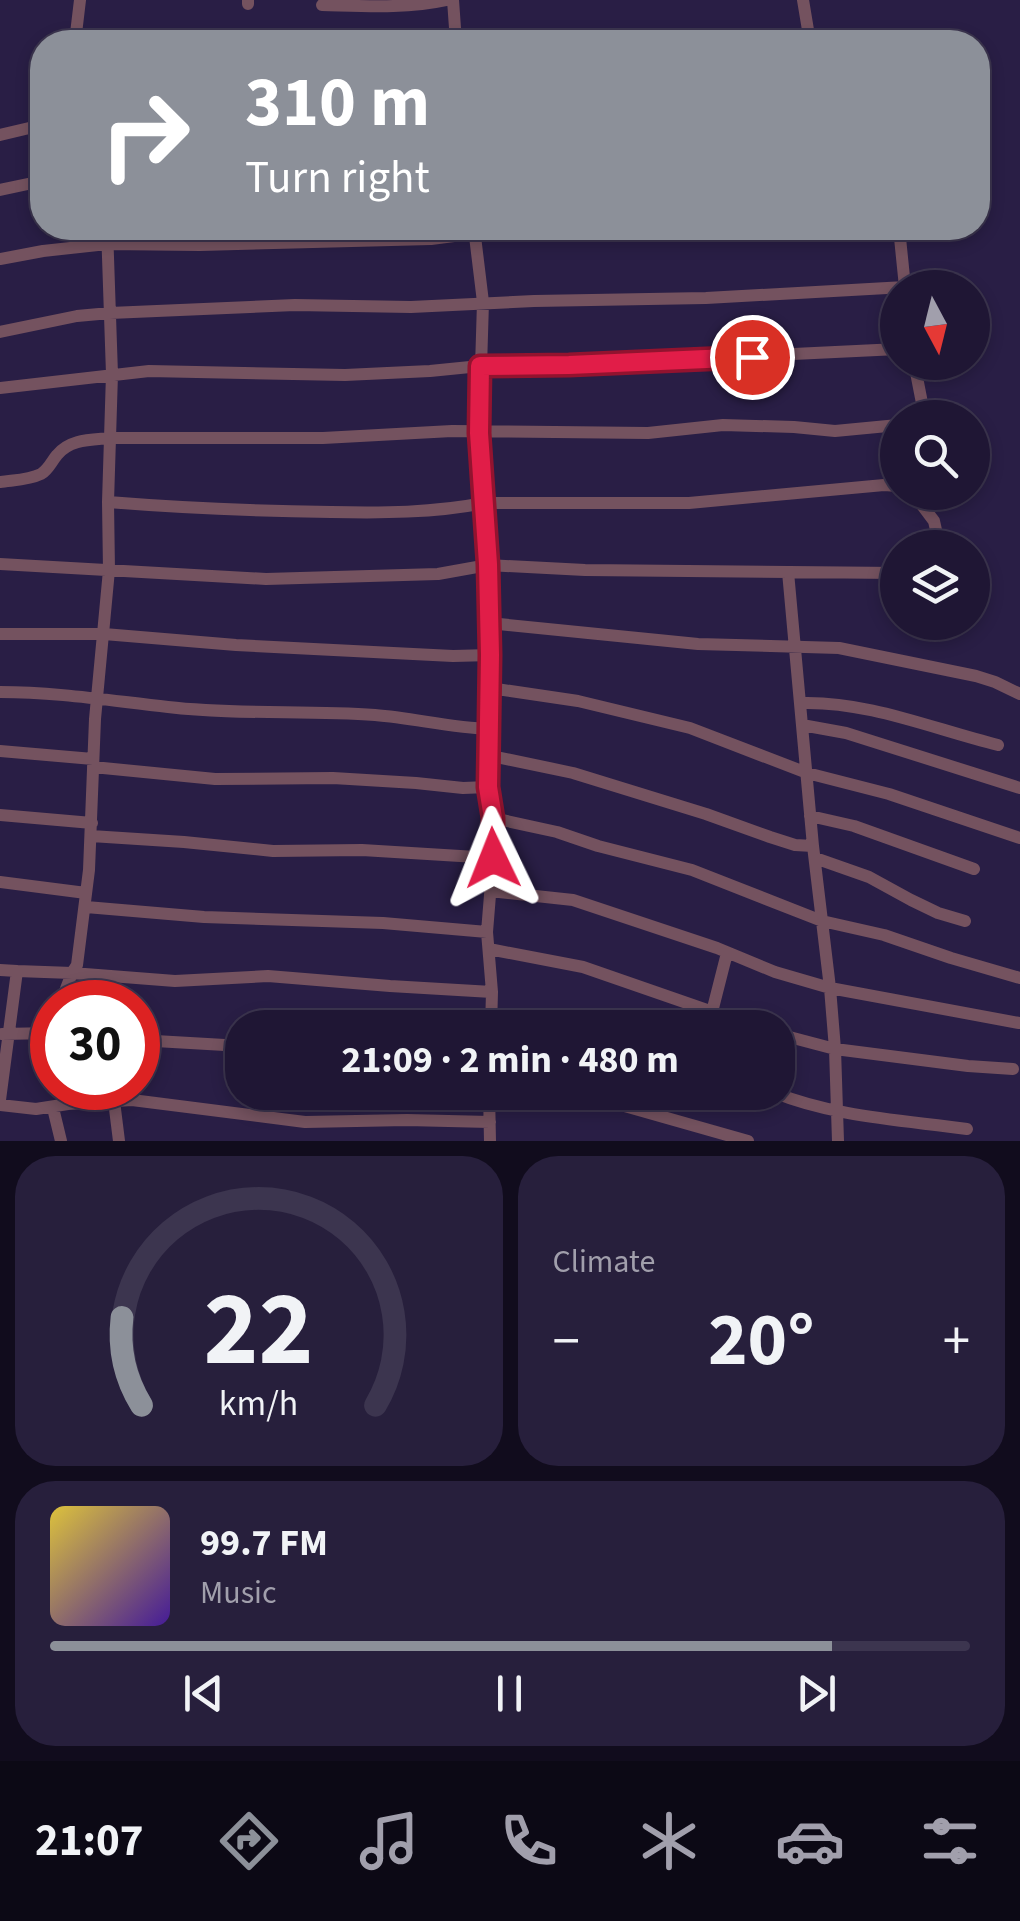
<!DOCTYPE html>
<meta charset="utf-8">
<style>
:root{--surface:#1f1634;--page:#271f3c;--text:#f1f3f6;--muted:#a19fac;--line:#3c354f;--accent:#8c9099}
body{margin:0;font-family:"Source Sans 3",sans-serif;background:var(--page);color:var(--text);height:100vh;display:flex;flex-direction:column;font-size:38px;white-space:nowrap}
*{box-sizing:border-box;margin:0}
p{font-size:32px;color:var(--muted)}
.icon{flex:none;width:55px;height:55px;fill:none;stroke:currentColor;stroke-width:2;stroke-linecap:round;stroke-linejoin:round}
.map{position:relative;height:1141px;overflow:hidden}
.drawer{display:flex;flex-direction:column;gap:15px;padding:15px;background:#110c1d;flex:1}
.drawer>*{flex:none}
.top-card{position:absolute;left:30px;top:30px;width:960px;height:210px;border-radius:40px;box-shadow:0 5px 15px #0003,0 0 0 2px var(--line);background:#8c9099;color:#fff;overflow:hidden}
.needle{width:65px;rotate:173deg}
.buttons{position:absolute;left:880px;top:270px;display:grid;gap:20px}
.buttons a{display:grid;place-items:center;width:110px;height:110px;border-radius:50%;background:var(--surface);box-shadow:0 5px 15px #0003,0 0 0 2px var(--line);font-size:50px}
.speed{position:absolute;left:30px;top:980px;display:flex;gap:20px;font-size:50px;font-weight:700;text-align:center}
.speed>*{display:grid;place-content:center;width:130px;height:130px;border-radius:50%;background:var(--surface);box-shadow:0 5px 15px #0003,0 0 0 2px var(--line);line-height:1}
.speed .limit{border:15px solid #d22;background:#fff;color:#111}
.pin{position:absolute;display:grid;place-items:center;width:85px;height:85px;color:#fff;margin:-42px;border:5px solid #fff;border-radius:50%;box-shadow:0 2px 10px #0007}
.me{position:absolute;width:110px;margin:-55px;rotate:358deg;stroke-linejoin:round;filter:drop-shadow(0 0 8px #0008)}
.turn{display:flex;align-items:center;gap:35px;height:210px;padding:0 50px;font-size:45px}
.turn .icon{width:130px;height:130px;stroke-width:2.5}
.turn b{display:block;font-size:70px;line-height:85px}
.big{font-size:75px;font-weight:700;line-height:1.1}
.drawer .card{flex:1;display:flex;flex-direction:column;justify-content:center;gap:15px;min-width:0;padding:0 35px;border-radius:40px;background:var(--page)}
.drawer .dial{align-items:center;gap:0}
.dial svg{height:260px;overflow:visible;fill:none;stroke:var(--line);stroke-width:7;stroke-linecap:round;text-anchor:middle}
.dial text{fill:var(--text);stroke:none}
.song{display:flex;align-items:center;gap:30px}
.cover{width:120px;height:120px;border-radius:15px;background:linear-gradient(135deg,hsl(50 70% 55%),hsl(260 70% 35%))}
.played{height:10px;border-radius:5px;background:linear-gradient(90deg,var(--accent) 85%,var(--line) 85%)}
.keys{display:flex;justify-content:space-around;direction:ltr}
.heat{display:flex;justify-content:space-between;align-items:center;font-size:55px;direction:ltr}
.drawer .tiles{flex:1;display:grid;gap:15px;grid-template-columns:1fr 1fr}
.card:last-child{grid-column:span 2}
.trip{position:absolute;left:225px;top:1010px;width:570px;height:100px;border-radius:40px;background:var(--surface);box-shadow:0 5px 15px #0003,0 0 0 2px var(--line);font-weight:700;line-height:100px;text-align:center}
.tabs{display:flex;height:160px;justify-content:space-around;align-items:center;background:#0c0915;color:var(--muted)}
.tabs .icon{width:70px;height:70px}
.tabs .active{color:var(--accent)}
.tabs b{font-size:45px;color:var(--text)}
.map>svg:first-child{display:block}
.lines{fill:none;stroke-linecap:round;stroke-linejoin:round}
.street{stroke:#74525f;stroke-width:12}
.route-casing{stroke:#92132f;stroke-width:25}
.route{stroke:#e11d48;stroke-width:18}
</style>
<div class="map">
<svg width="1020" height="1141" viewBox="0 0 1020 1141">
<rect width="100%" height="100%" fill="#291e45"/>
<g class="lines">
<path class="street" d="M248,0V4
M453,0L456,42
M803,0L810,42
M322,5C363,6 406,9 447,0
M75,42L80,0
M0,135L42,125
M0,190L42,181
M474,228L483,302L479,433L488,565L491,655L490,729L487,755L488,787L493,818V858L487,932L492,992L491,1028
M0,259L43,251L107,244L200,245L431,239L454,236L474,230L608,236H673L799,228
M0,332L77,316L110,313L295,305L411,307L534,301L706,298L905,287L899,228
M914,362L922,403L915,418
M0,388L149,371L345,375L430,371L480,366L569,365L898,349
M0,482C13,480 29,480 41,474C49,469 51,462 57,455C70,439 91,440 110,438H323L452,431L648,433L723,425L794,427L835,431L898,425
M912,492L934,521L940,548
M108,502C183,508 257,511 331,512C382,513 433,513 484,503H689L884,485L898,486
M0,564L266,579L438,574L488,565L585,570L898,573
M788,572L813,846L830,988L835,1049L838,1141
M489,623L698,644L839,648L976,676L995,682L1020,694
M0,634H104L236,645L453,656L491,655
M490,688L578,701L690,728L807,773L889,794L1020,838
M0,692C57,692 112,701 168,707C237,715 306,710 375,715C414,718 451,728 490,729
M801,703C868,701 933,729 998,745
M802,725L846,733L1020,788
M0,751L93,759
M487,755L573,773L706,814L770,837L795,845L813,846
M93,767L215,779L333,778L416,783L463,788L488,787
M0,815L92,823
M810,816L854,826L974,869
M493,818L557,832L598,846L692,870L822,921L884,935L951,958L1020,978
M91,836L184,842L273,851L362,850L493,858
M815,858L869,877L911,900L938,913L965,921
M0,882L86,893
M490,891L573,900L717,948L775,972L830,988L1019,1023
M86,907L204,917L383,923L487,932
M489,949L583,967L759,1028
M0,970L17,971
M61,1002L72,973L175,981L268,976L390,986L492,992
M712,1012L727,953
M492,1025L518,1028
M2,1034L52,1033
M778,1034L835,1049L968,1066L1013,1069
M138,1040L242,1046
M489,1092L490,1141
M554,1092L614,1103L748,1141
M773,1092C834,1117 902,1120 967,1129
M0,1100L17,971L72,973L77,965L89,870L95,719L109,570L108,502L112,374L107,228
M114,1101L119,1141
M0,1105L36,1109L68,1104L132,1100L305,1122L407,1120L490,1122
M53,1108L61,1141"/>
</g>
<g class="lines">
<defs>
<path id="route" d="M493,858V818L488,787L490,655L488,564L479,433L480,366L569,365L752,357"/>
</defs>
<use href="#route" class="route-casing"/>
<use href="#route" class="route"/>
</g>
</svg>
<div class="buttons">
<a><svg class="needle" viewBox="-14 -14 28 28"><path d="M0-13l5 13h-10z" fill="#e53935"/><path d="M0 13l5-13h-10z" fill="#a19fac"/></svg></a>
<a><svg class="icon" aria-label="search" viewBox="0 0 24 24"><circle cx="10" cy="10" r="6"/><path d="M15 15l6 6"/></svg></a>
<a><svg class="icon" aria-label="layers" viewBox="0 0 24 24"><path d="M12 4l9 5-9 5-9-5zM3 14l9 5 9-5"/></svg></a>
</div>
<div class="speed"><div class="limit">30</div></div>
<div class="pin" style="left:752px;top:357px;background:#d93025"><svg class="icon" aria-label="arrive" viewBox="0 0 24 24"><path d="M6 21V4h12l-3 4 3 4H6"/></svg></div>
<svg class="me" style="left:493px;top:858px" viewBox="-20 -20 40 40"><path d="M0-17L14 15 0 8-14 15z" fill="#e11d48" stroke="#fff" stroke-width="4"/></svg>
<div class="trip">21:09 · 2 min · 480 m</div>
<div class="top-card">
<div class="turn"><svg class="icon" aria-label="right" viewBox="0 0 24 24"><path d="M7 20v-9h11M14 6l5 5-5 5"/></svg><div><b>310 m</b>Turn right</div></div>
</div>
</div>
<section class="drawer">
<div class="tiles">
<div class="card dial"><svg viewBox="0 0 100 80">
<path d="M14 69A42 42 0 1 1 86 69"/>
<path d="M14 69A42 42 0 0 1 8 42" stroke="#8c9099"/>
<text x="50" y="56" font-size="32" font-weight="700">22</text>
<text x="50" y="72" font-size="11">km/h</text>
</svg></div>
<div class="card"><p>Climate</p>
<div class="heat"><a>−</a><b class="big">20°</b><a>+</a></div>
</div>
<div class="card">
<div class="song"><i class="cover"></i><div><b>99.7 FM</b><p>Music</p></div></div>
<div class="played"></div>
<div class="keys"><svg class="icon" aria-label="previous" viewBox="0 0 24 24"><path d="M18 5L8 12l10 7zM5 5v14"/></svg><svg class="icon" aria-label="pause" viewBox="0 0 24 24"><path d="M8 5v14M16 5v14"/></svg><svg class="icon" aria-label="next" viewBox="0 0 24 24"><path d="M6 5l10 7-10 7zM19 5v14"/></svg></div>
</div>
</div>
</section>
<nav class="tabs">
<b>21:07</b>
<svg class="icon active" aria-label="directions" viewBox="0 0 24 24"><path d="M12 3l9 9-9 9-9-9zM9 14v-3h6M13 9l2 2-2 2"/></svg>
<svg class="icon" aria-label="music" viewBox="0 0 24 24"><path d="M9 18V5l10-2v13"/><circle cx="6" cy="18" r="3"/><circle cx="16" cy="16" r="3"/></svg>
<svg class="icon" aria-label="phone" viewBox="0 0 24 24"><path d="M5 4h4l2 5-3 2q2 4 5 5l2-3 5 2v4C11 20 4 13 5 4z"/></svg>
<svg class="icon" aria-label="climate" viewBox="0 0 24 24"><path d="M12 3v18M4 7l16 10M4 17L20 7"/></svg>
<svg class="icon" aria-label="car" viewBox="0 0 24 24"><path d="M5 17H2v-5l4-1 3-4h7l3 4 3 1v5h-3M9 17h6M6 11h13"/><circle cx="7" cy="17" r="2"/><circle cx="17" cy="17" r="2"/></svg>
<svg class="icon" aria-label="filters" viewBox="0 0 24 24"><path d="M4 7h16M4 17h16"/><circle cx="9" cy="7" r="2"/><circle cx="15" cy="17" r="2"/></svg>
</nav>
